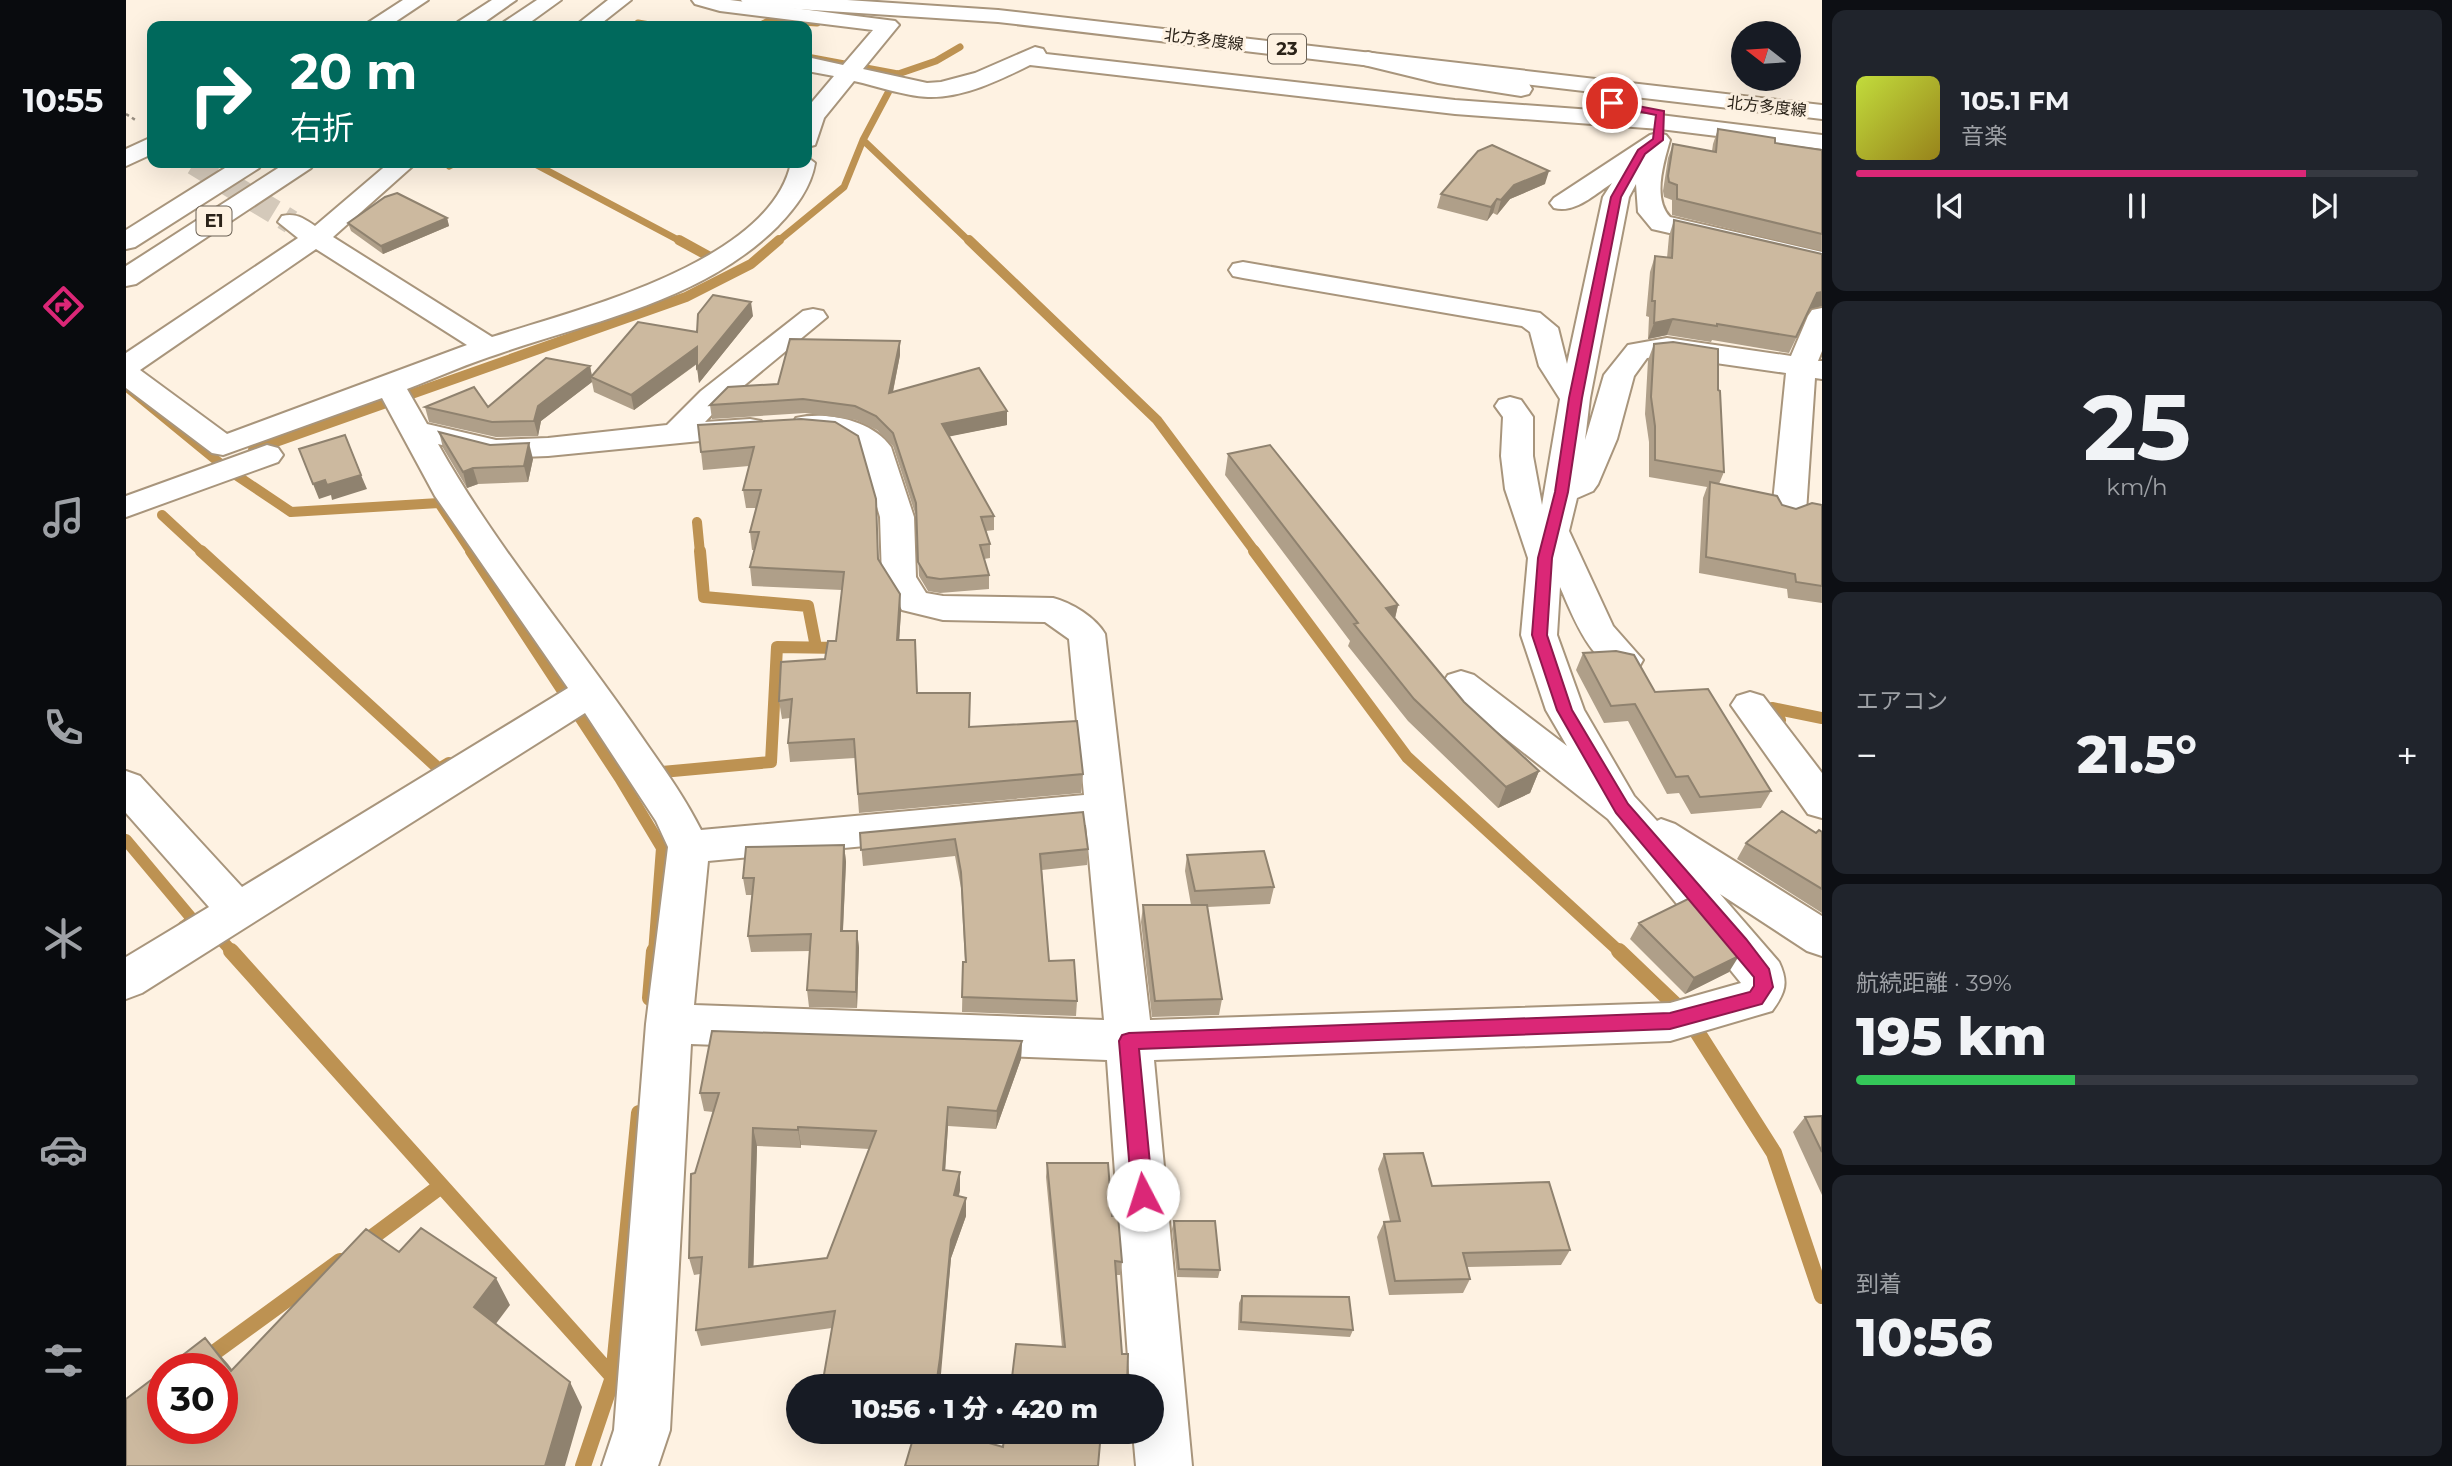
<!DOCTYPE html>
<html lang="ja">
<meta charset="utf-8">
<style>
:root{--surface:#171b24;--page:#20242c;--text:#f1f3f6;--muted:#9ea1a6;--line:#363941;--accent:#db2777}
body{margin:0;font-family:Montserrat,"Noto Sans JP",sans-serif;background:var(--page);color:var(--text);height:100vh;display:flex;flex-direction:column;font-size:26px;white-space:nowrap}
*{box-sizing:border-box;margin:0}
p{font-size:23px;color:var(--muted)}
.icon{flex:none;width:38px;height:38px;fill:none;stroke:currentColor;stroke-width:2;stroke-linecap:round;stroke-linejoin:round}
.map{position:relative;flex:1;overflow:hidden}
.drawer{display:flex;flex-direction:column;gap:10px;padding:10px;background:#0d0f14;width:630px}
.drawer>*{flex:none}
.guide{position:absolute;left:21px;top:21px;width:665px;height:147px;border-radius:14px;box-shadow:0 7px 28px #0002;background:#00695c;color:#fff;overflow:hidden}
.needle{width:46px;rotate:287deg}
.fabs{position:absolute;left:1605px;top:21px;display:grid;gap:14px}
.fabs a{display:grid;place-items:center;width:70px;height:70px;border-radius:50%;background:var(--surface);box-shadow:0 7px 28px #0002;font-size:35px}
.speed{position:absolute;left:21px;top:1353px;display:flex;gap:14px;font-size:35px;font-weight:700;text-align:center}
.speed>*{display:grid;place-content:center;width:91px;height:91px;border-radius:50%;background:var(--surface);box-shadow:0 7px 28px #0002;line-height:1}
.speed .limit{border:10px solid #d22;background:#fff;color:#111}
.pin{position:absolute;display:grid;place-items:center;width:60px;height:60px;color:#fff;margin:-30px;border:4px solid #fff;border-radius:50%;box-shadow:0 2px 7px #0007}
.me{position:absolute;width:77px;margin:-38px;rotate:355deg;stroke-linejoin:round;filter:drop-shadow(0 0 5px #0008)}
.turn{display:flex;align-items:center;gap:24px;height:147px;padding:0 28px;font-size:32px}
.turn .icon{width:91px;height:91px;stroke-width:2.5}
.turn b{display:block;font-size:49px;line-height:60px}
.big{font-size:52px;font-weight:800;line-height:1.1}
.drawer .widget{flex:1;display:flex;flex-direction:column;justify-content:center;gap:10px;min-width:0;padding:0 24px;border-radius:14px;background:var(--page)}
.drawer .dial{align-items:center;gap:0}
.dial b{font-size:91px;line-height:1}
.song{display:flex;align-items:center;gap:21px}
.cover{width:84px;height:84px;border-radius:10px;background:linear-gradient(135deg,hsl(70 70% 55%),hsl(50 70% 35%))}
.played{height:7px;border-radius:4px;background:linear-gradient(90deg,var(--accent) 80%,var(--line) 80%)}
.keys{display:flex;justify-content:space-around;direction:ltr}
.heat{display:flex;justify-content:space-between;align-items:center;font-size:38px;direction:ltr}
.charge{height:10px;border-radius:5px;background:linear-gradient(90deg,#34c759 39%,var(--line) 0)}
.trip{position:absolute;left:660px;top:1374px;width:378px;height:70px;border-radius:35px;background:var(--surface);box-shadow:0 7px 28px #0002;font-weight:800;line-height:70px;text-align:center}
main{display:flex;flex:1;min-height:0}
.tab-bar{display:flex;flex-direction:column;width:126px;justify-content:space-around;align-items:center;background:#090b0e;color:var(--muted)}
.tab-bar .icon{width:49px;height:49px}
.tab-bar .active{color:var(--accent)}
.tab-bar b{font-size:32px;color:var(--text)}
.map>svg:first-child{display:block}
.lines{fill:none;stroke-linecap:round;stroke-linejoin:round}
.stream-far3{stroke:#bd9252;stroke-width:7}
.stream-far2{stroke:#bd9252;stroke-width:10}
.stream-far1{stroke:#bd9252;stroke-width:12}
.stream{stroke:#bd9252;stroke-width:16}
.minor-tunnel{stroke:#d4c9ba;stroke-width:24;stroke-dasharray:24 11;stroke-linecap:butt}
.minor-casing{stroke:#a8957c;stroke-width:4}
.primary-casing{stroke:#a8957c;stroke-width:4}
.motorway-casing{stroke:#a8957c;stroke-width:4}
.path{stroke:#988e81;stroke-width:2.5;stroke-dasharray:3.5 3.5;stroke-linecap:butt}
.minor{fill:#fff;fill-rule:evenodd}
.primary{fill:#fff;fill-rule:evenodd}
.motorway{fill:#fff;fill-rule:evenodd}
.wall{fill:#af9f89;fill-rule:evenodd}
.shaded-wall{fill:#8f826f}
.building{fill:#ccb99f;stroke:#8f826f;stroke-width:2;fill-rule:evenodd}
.route{fill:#db2777;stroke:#8e194d;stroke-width:2}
.labels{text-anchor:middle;stroke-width:6;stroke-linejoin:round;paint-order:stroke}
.far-street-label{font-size:16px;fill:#2b2319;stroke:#fef2e2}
.shield{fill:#fef2e2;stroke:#6a6155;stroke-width:2}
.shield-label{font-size:18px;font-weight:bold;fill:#2b2319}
</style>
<main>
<nav class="tab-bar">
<b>10:55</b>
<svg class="icon active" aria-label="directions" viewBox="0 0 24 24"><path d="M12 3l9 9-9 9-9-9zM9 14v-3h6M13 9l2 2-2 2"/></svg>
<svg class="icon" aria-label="music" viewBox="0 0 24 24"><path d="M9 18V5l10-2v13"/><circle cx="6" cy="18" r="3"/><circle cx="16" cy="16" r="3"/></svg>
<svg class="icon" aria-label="phone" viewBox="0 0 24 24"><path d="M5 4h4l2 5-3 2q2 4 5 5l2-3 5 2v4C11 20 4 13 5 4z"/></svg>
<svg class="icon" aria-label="climate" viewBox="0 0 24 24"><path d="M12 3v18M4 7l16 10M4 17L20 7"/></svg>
<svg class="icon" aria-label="car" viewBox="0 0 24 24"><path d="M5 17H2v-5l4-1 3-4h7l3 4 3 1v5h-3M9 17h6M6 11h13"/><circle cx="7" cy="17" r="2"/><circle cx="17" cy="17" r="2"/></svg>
<svg class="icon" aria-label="filters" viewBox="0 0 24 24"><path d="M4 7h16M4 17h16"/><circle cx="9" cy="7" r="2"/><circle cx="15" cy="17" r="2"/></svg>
</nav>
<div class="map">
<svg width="1696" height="1466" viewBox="0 0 1696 1466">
<rect width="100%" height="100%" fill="#fef2e2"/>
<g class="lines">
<path class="stream-far3" d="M512,23L530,26
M633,26L644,20L691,23
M681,57L772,74L810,61L834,47
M772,74L737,140L844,242
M407,163L556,242
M323,166L329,163
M651,242L718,187L737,140"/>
<path class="stream-far2" d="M553,240L595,263
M843,240L1031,420L1130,553
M0,386L101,469L165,512L313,503L346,553
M127,450L560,297L625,264L653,240
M36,515L77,553
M571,522L574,553"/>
<path class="stream-far1" d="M75,551L313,769L323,763
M345,551L494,778L536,848L528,953
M574,551L578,597L682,606L690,647
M1128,551L1281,757L1495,953
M1654,720L1646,708L1696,718
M525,773L645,762L651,647L716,648
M0,840L67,920L57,927
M92,936L107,953"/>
<path class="stream" d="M105,951L487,1377
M1493,951L1561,1016L1648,1153L1696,1296
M524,998L528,951
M237,1244L315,1186
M67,1368L214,1261
M457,1466L487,1377L513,1113"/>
<path class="minor-tunnel" d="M68,163L165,222"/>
<defs>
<path id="minor" d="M277,0H302L263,26H237Z
M482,0H505L472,26H449Z
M566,0H604L769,21L773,25L737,69L801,83L815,82L849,73L909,47L917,49L920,54L1329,100L1534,115L1696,135V149L1534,129L1329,114L904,65C874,80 837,98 802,97C778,96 751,86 728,81L698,118L689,145L681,147V108L708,76L681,71V57L717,65L747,30L594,11L569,4Z
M1242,52L1312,69L1395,82L1403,84L1406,89L1403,94L1395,96L1312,83L1234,64L1231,59L1234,54Z
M1532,133L1540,135L1544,140C1538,162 1526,198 1544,217L1696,252V268L1526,229L1512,212L1510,184L1503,197L1464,398L1459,440L1478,375L1502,345L1541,338L1665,356L1682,316L1686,310L1696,308V351L1692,361H1696V379L1689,378L1680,512L1675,519L1663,522L1651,519L1646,512L1660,373L1541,356L1521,358L1508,376L1491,439L1472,484L1467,491L1451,498L1443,531L1487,626L1517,660L1512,669C1470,681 1448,618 1434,587L1431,635L1458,710L1508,796L1531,821L1535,819L1549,824L1696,916V956L1681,951L1594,894L1653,962C1663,983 1659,993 1646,1011L1544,1041L1028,1060L1066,1466H1010L1007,1432H1026V1386H1004L981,1060L565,1044L544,1430L532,1466H476L488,1430L520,1024L542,847L530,821L459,713L16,993L0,999V957L83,907L0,813V771L14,776L116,887L442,688L309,496L256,398L97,455L86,453L0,388V353L172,238L152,222L156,216C170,213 177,218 189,226L263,163H290L207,237L366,337C450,310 644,263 665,163H681V157L689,163C685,188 669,208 652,226C578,300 471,320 375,353C343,363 312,377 281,389L301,424L370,440L422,438L541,425L575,391L677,311L687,309L697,311L701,317L597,403L579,422L624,419L635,421L640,428L635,435L422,456L369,458L312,444C367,542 441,630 506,723C530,758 556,792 575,830L958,795L943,639L919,622L817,620L776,610L756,577L754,517L735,452L711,437L670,432L666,425L670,418C701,411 746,420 765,447L788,517L790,577L800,593L817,596L927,598C946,603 969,617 979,634L1024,1020L1544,1003L1615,983L1482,819L1322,693L1316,684L1322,675L1335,671L1348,675L1441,746L1420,710L1395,635L1402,558L1379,489L1375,456L1377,417L1369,406L1373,400L1384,397L1395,400L1407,417V456L1416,505L1434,399L1413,366L1404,332L1396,326L1117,278L1107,276L1103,270L1107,264L1117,262L1414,313L1432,328L1441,364L1477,197L1486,183C1469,194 1449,214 1428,208L1424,203L1428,198L1524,135ZM190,249L341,345L101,434L14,370ZM960,825L978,1020L568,1005L582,861Z
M26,137V154L0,166V149Z
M141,445L152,448L157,455L152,462L0,517V496Z
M1624,692L1637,696L1696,773V818L1682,814L1605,705L1611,696Z"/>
<path id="primary" d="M615,0H721L872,10L1696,105V119L872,22L625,6L618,4Z"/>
<path id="motorway" d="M366,0H390L353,26H329L332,22Z
M411,0H435L399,26H375L378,22Z
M107,163H136L133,168L9,247L0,249V230Z
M160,163H188L185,168L10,284L0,286V266Z"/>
</defs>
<use href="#minor" class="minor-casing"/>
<use href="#primary" class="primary-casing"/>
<use href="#motorway" class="motorway-casing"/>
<path class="path" d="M0,114L11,121"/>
<use href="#minor" class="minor"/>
<use href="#primary" class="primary"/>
<use href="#motorway" class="motorway"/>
</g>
<path class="wall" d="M1592,129L1649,143L1696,150V251L1546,215V200L1538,197L1537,191L1542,158L1547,144L1586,151L1587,144Z
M1419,184L1384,199L1371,215L1367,213L1361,221L1311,208L1315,194Z
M321,218L323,226L257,254L225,231L222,223Z
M1548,220L1696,254V306L1684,309L1663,353L1586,340L1585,342L1541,335L1522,339L1523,317L1520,316L1524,272L1529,256L1541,258L1543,236Z
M627,316L573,383L571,364L508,410L468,392L466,382L415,421L412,436L370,437L303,422L299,407H362L464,366L466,376L571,332Z
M1528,344L1592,390L1598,472L1593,484L1670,509L1696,505V603L1662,598L1661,589L1573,573L1577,498L1581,487L1523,477V442L1519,414L1522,360Z
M774,355L767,392L881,411V425L823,436L868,516V530L860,531L864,544V558L858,559L863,575V589L814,593L802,591L793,576L790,516L767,446L751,430L730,420L679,413L586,419L584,405L652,384Z
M675,419L753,559L775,612L773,640L791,693L843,727L957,774L955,793L733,813L729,758L664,762L662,743L664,718L656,719L653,701L699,659L710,641L716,590L626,586L624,567L628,550H626L624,532L630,508H620L617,490L623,466L577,470L575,452Z
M313,432L407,459L402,482L352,484L341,488L317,448Z
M1102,454L1272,605L1269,619L1338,702L1413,771L1404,793L1372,808L1282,721L1222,646L1224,641L1099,475Z
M1457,653L1529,692L1645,791L1635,808L1565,814L1553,793L1541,794L1502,721L1478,723L1450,670Z
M1696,832V913L1611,859L1620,843Z
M734,833L962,849L961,865L916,870L923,961L951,1001L950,1016L836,1012L837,962H839L835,888L829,856L737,866Z
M718,845L720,862L717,931H731L733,948L731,1008L683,1007L681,990L684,951L625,952L622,936L626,895H620L617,878Z
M1061,855L1148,887L1144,904L1081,907L1096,999L1093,1015L1026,1017L1015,922L1017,905H1065L1059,871Z
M1513,923L1603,972L1559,994L1504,939Z
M896,1041L895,1059L870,1129L822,1126L819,1170L834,1172V1190L833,1196L840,1198V1216L825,1258L813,1386H696L706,1328L575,1346L570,1330L574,1274L568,1275L563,1258L569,1173L587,1112L578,1111L574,1093ZM675,1145L743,1149L701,1258L627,1266L631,1146L675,1148Z
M1696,1116V1195L1667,1132L1679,1117Z
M1258,1154L1306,1186L1444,1250L1435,1265L1341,1267L1344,1279L1337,1293L1263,1295L1251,1237L1258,1222L1264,1221L1252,1169Z
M921,1163L986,1216L996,1262L994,1275H990L996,1354L936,1347L920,1177Z
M1048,1221L1094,1270L1092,1278L1051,1277L1046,1229Z
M1116,1296L1227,1330L1224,1337L1112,1330L1113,1303Z"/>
<path class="shaded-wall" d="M1423,171L1419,184L1384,199L1371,215L1375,200L1388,185Z
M1371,199L1367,213L1361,221L1365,207Z
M321,218L323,226L257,254L255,246Z
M1696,292V306L1684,309L1663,353L1691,293Z
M625,302L627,316L573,383L571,368Z
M1547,319L1541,335L1522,339L1528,323Z
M774,341V355L764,406L763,393Z
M571,347L573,362L508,410L505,395Z
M464,366L466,377H465L466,382L415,421L412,436L408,421L412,406Z
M881,411V425L816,438V424Z
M403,443L407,459L402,482L398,466Z
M347,468L352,484L341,488L337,472Z
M235,475L241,489L206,500L205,495L193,499L187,484L199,480Z
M774,594L775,612L772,658L771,640Z
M1272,605L1267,626L1260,608Z
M1413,771L1404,793L1372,808L1380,787Z
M718,845L720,862L716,948L715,931Z
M731,931L733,948L731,1008L730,992Z
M1613,956L1603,972L1559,994L1568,978Z
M896,1041L895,1059L870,1129L871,1111Z
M822,1107V1126L818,1188L817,1170Z
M672,1127L675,1145V1148L672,1130Z
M627,1128L631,1146L627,1284L623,1267Z
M834,1172V1190L828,1212V1195Z
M840,1198V1216L825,1258L815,1374L813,1386H810L825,1240Z
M370,1278L384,1305L363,1333L348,1307Z
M79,1338L102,1364L127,1397L105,1371Z
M444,1382L456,1407L439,1466H419Z"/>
<path class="building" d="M1592,129L1649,138V143L1696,150V234L1551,199V185L1543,182L1542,176L1547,144L1590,152Z
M1366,145L1423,171L1388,185L1375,200L1371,199L1365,207L1315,194L1352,151Z
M271,193L321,218L255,246L222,223L259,197Z
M1548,220L1696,254V292L1691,293L1670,337L1591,324V326L1547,319L1528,323L1529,301H1526L1529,256L1546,258Z
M587,295L625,302L571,368V347L505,395L465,377L512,322L571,332L572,314Z
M664,339L774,341L763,393L853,368L881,411L816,424L868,516L855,517L864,544L854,545L863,575L814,579L801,577L792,562L790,503L767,433L750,416L729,406L677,399L584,405L602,387L652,384Z
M1547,342L1592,349V390L1594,391L1598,472L1529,460V426L1525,397L1528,344Z
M420,358L464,366L412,406L408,421L366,422L299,407L348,387L362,407Z
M675,419L709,422L732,436L750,499L752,559L774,594L771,640H789L791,693H844L843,727L951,721L957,774L732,794L728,739L662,743L666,699L653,701L655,662L699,659L702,641H710L718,572L624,567L633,532H624L635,490H617L628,447L575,452L572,425Z
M313,432L364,445L403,443L398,466L347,468L337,472Z
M219,435L235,475L201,485L199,480L187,484L173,449Z
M1144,445L1272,605L1260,608L1338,702L1413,771L1380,787L1288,699L1228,624L1232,623L1102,454Z
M1584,482L1651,496L1656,505L1670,509L1686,503L1696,505V586L1670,582L1669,574L1580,557Z
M1490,651L1508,655L1529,692L1582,689L1645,791L1574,797L1562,776L1550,777L1509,704L1485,706L1457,653Z
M1656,811L1690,833L1693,830L1696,832V889L1620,843Z
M957,812L962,849L914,854L923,961L948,960L951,1001L836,997L837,962H840L835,872L829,839L735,850L734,833Z
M718,845L715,931H731L730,992L681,990L685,934L622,936L628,878H617L620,847Z
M1138,851L1148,887L1069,891L1061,855Z
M1564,898L1613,956L1568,978L1513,923Z
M1017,905H1081L1096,999L1029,1001Z
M586,1031L896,1041L871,1111L822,1107L817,1170L834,1172L828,1195L840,1198L825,1240L814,1358L810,1386H696L709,1311L570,1330L576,1257L563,1258L565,1174L569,1173L593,1093H574ZM672,1127L750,1131L701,1258L623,1267L627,1128L672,1130Z
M1696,1116V1152L1679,1117Z
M1297,1153L1306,1186L1423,1182L1444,1250L1337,1253L1344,1279L1269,1281L1258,1222L1274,1221L1258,1154Z
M921,1163H982L986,1216H992L996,1262L989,1261L996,1354H1002L1001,1386H885L890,1344L939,1347Z
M1048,1221H1089L1094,1270L1053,1269Z
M295,1228L370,1278L348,1307L444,1382L419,1466H0V1399L37,1371V1428H96V1368H40L79,1338L105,1371L240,1229L273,1252Z
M1116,1296L1223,1297L1227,1330L1115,1322Z
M789,1432H824L877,1447L879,1432H975L972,1466H779Z"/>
<path class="route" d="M1486,101L1538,111L1537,140L1519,154L1495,197L1456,398L1442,492L1426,558L1421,635L1446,710L1502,804L1620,939L1643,969L1647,987L1636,1004L1544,1029L1013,1049L1027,1195L1024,1202L1017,1205L1009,1202L1006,1195L993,1041L996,1035L1003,1033L1544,1013L1624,992L1628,986V977L1490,813L1431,710L1406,635L1412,558L1429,492L1443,398L1485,197L1512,150L1527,139L1530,115L1482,105V101Z"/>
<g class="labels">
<g class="far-street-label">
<text transform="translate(1078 39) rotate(7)" y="6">北方多度線</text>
<text transform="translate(1641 106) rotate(6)" y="6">北方多度線</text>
</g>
<g class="shield">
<rect x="1142" y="34.5" width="38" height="29" rx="5"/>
<rect x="70.5" y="206.5" width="35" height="29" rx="5"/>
</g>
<g class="shield-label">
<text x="1161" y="55">23</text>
<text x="88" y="227">E1</text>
</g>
</g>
</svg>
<div class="fabs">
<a><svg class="needle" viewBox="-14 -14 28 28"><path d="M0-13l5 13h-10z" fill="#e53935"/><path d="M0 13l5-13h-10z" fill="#9ea1a6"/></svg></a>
</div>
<div class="speed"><div class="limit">30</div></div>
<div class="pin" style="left:1486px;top:103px;background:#d93025"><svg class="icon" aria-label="arrive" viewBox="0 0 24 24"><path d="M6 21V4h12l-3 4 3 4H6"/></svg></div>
<svg class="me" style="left:1017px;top:1195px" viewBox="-20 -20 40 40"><circle r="19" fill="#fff"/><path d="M0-13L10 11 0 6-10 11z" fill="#db2777"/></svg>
<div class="trip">10:56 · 1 分 · 420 m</div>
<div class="guide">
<div class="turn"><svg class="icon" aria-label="right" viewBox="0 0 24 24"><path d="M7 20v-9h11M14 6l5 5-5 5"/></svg><div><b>20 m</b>右折</div></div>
</div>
</div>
<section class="drawer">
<div class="widget">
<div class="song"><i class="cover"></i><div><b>105.1 FM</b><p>音楽</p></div></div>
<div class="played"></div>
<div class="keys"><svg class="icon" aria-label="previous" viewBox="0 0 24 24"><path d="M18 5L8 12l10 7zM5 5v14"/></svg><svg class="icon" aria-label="pause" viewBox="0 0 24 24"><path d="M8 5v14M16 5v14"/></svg><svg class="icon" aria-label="next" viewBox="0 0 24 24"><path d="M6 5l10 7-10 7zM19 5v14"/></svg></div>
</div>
<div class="widget dial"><b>25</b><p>km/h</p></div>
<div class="widget"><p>エアコン</p>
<div class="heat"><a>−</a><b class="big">21.5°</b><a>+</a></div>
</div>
<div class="widget"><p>航続距離 · 39%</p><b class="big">195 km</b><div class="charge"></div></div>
<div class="widget"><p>到着</p><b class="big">10:56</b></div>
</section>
</main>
